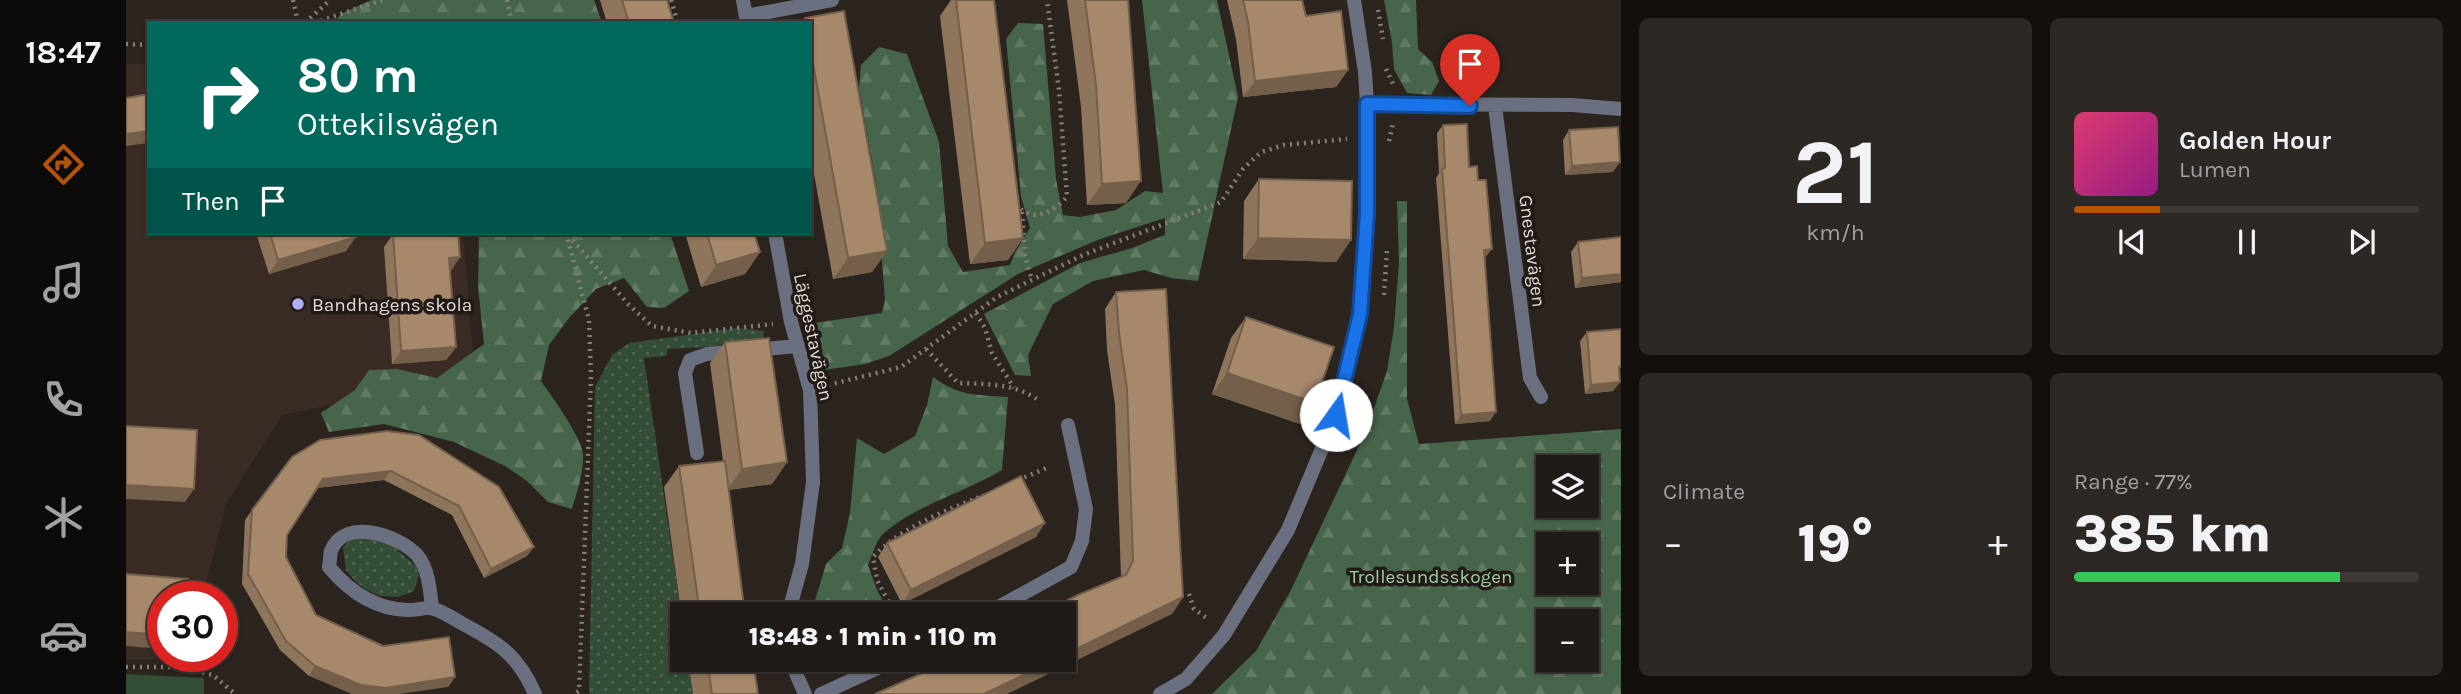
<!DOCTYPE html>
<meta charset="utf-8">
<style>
:root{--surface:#211b17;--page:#2d2824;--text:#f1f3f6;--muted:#a2a1a1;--line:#3e3936;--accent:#b45309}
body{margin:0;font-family:Karla,sans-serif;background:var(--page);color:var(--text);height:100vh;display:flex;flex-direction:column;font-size:26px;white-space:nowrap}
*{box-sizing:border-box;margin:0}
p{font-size:23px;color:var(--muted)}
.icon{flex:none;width:38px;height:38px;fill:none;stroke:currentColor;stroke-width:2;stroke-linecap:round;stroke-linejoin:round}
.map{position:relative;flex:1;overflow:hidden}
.details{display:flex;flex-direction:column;gap:18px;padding:18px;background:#120f0d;width:840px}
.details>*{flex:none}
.top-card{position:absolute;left:21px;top:21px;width:665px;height:214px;border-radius:0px;box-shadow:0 2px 5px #0004,0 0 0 2px var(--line);background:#00695c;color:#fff;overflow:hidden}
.tools{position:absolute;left:1410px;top:455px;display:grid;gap:14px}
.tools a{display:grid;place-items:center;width:63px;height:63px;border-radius:0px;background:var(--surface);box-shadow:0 2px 5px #0004,0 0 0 2px var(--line);font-size:35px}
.speed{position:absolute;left:21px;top:581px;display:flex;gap:14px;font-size:35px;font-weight:700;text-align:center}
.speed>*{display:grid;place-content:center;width:91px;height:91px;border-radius:50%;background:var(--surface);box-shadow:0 2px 5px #0004,0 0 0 2px var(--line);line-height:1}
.speed .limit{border:10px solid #d22;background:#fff;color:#111}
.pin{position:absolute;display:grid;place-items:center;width:60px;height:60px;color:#fff;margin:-72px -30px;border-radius:50% 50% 50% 0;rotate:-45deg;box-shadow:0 0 7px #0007}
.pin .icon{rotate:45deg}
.me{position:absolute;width:77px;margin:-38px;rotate:13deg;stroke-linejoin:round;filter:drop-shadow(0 0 5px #0008)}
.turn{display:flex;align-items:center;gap:24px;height:147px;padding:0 35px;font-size:32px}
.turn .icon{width:91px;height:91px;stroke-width:2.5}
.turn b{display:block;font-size:49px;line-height:60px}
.then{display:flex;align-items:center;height:66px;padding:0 35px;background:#0003;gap:14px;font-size:26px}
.big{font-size:52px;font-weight:800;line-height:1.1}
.details .tile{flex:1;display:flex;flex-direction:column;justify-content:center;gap:10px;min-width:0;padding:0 24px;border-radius:10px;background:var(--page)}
.details .dial{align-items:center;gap:0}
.dial b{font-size:91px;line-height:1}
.song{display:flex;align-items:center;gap:21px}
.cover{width:84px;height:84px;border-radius:10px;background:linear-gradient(135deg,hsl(340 70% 55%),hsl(310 70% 35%))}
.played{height:7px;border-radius:4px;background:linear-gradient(90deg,var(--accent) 25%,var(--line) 25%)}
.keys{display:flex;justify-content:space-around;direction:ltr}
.heat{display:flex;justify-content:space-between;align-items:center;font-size:38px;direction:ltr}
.charge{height:10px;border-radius:5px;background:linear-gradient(90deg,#34c759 77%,var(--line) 0)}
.details .tiles{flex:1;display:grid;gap:18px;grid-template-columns:repeat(2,1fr)}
.trip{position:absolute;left:544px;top:602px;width:406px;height:70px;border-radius:0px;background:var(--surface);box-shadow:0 2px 5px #0004,0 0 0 2px var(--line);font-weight:800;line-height:70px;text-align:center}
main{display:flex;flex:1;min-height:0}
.tab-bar{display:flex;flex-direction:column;width:126px;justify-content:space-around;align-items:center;background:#0d0b09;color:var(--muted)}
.tab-bar .icon{width:49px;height:49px}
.tab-bar .selected{color:var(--accent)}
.tab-bar b{font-size:32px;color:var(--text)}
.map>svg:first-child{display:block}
.built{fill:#3a2b24}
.grass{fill:url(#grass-dots)}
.forest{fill:url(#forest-firs);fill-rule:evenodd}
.pitch{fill:#344d37}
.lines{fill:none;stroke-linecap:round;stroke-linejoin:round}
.path{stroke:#867f7b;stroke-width:4.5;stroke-dasharray:2 5;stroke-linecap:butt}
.lane{stroke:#6b7080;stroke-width:14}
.street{stroke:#6b7080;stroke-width:14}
.wall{fill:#8f755c}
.shaded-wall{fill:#745f4b}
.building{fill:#a6886b;stroke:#745f4b;stroke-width:2}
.route-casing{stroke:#114b97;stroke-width:18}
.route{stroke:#1a73e8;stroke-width:12}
.poi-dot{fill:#adaffb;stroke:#221a16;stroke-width:2.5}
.labels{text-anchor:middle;stroke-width:7;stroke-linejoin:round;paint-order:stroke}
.street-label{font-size:19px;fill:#e0dad7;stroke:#221a16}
.poi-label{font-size:19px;fill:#e0dad7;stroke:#221a16;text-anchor:start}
.park-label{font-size:19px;fill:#9dd1a2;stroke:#221a16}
</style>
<main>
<nav class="tab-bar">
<b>18:47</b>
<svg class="icon selected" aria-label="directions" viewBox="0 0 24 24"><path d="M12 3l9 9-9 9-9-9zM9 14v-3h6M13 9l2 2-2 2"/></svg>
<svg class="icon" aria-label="music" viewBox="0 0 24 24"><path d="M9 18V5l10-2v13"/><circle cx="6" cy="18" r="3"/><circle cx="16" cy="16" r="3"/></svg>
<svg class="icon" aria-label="phone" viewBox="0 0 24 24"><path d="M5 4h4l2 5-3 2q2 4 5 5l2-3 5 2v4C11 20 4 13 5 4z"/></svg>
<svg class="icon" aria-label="climate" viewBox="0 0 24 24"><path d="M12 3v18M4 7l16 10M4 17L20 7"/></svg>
<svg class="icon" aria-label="car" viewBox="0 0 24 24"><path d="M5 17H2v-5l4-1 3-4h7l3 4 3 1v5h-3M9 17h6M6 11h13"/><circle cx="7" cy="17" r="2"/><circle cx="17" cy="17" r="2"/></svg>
</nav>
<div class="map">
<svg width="1495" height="694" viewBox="0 0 1495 694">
<defs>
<pattern id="grass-dots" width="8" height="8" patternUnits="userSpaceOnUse" patternTransform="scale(1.75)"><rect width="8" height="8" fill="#344d37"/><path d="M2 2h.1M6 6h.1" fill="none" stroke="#516653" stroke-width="1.8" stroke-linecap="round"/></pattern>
<pattern id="forest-firs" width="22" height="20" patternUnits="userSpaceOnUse" patternTransform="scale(1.75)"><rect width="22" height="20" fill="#47654a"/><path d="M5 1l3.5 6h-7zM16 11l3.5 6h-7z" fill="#617a63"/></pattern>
</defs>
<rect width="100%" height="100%" fill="#2c241f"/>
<path class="built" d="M0,64H23V233H337L349,375L156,415L100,504L77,597H37V656H63L62,660L0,659Z"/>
<path class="grass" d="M612,328L638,331L637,340L579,347L542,349L540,356L518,358L556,619V660H562L567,694H463L469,387L486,355L503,343Z
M235,538L263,543L290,566L293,575L288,591L272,597L254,596L243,591L231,583L220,570L217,547L224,540Z"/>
<path class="forest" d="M245,0H468L476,23H208L215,14Z
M1016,0H1091L1112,97L1072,281L1045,278L1018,270L967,281L927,304L902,355L905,376L889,375L858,314L954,263L1006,248L1039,235V218L974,239L892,274L763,356L739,364L698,370L681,324L756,313L759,300L750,182L733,88L735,65L753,47L781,54L813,142L822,246L837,272L884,265L889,252L904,228L895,196L880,39L892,23L917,24L930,179L937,215L954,217L990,210L1019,191L1037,193Z
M1258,0H1290L1292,49L1306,62L1313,81L1305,95L1281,93L1268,69L1266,42Z
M1271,201H1281V399L1293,444L1495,429V694H1086L1130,651L1165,590L1240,431L1261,371L1268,327L1273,262ZM1461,467V506H1423V467ZM1461,544V583H1423V544ZM1461,621V660H1423V621Z
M351,233H544L563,291L538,308L521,307L498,278L470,289L443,318L423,345L415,381C425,395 456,438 457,454C458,472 451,492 446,509L422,502L401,481L379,466L328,442L258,424L203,432L195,413L229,390L243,370L271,369L311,378L358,344L352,286L353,239Z
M807,377C832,396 852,395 882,397L876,470C840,492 785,507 756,535C749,543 746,556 742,565L751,590L764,614H685L700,564L716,548L724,513L731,438L758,454L789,436L801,405Z"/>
<path class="pitch" d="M0,674L78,678V694H0Z"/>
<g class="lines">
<path class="path" d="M167,0L172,23
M381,0L386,23
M545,0L552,23
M1252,10L1257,39
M179,23L204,0
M188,23L256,0
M0,44L23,45
M1260,69L1268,86
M1263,141L1267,123
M890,204C906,224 926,213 941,197L933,90L921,0
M896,212L899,256L906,280
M440,233L463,320L465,377L453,691L448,694
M442,235L502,304L526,326L565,333L647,324
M1258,295L1261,251
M850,313L859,328L866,353L888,388
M800,349L832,383C859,384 889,383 912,400
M702,385L775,367L871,297L957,255L1095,202L1117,169L1135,152L1158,145L1221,139
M892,480L923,467
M1063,594L1068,609L1082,619
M769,614L751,580L747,557C776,526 820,511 858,495
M0,667H54L87,675L109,694"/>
<path class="lane" d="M571,453L559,373L564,360L581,354L672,346"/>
<path class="street" d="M617,0L621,23
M620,16L706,0
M1241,104L1446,105L1495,109
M1369,106L1404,378L1415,397
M649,233L665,322L684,390L687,482L676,564L662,614
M306,608C304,591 303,569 291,555C274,536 218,516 205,551C204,555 204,562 203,567C223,591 249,609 281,610C290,611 300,606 308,609C318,612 328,619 337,624C373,643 392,655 409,694
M860,614L945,567L956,541L960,509L942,425
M664,660L679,694
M695,694L769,660
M1034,694L1060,679L1098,635L1162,530L1210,415L1234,314L1241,214V104L1239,72L1228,0"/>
</g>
<path class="wall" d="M474,0H541L548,23H481Z
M825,0H868L897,238L882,260L844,264L814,16Z
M941,0H1002L1000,203L961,205L955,107Z
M1101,0H1176L1180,16L1222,70L1210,87L1117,97L1110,39Z
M718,11L761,251L746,272L707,279L684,152V23H676L679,18Z
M1317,125L1343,167L1359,258H1358L1364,421L1329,424L1310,178L1313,173L1311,133Z
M1443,130L1487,172L1439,175L1437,140Z
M1133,179L1225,240L1210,262L1117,259L1118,201Z
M130,233H228L220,251L143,274Z
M265,233H332L324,271L330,347L320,360L266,364L258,247L265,237Z
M559,233H628L634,252L619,274L575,287Z
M1495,237V282L1449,288L1445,252L1452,242Z
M990,292L1057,597L1046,614L826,660L995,577L989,405L981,350L979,309Z
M1120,317L1174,424L1086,394L1105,338Z
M1461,332L1493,376L1494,382L1487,391L1459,394L1454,341Z
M599,342L661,462L646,484L603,490L619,614H556V619L538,487L553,466L597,461L584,363Z
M261,431L401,556L358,578L326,515L258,480L191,488L161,535L160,557L190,615L329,677L322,687L183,676L154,650L116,584L119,520L126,510Z
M910,537L776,604L752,557L761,543Z
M562,660H627L632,694H567Z"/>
<path class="shaded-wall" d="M1222,70L1210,87L1117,97L1129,81Z
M23,131V143L0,146V134Z
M1494,162L1487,172L1439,175L1446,166Z
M1015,181L1000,203L961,205L976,184Z
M230,237L220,251L143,274L152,260Z
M897,238L882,260L844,264L859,243Z
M1132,238L1225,240L1210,262L1117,259Z
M1366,249L1359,258L1351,259L1358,250Z
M761,251L746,272L707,279L722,258Z
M634,252L619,274L575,287L590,265Z
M334,257L325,271L323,258Z
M1495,274V282L1449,288L1456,278Z
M330,347L320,360L266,364L275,351Z
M1101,373L1189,403L1174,424L1086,394Z
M1494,382L1487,391L1459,394L1465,385Z
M1370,412L1364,421L1329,424L1335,415Z
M661,462L646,484L601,490L616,469Z
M265,471L258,480L191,488L197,479Z
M0,485L68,489L59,502L0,499Z
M919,523L910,537L776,604L785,590Z
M408,547L401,556L358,578L365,569Z
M1057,597L1046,614L881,694H858L929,660H938V655Z
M0,632L37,635V649L0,646Z
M189,666L329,677L322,687L273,694H226L183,676Z"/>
<path class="building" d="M496,0H541L548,23H503Z
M830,0H868L897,238L859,243Z
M959,0H1002L1015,181L976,184L970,85Z
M1117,0H1176L1180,16L1215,11L1222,70L1129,81L1122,22Z
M718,11L761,251L722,258L684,47V23H680L679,18Z
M23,94V131L0,134V98Z
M1341,124L1343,167L1351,166L1352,180H1360L1366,249L1358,250L1370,412L1335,415L1316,169L1319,168L1317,125Z
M1492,127L1494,162L1446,166L1443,130Z
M1133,179L1226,181L1225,240L1132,238Z
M144,233H228L230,237L152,260Z
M267,233H332L334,257L323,258L330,347L275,351Z
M581,233H628L634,252L590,265Z
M1495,237V274L1456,278L1452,242Z
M1040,289L1057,597L938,655V614H915L952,595L1000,575L1007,561L1001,389L993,333L990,292Z
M1120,317L1208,347L1189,403L1101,373Z
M1495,329V367H1493L1494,382L1465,385L1461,332Z
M643,338L661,462L616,469L599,342Z
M0,426L71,430L68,489L0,485Z
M261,431L293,435L373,487L408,547L365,569L333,506L265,471L197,479L161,535L160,557L190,615L257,646L323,637L329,677L260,688L235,685L189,666L160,641L122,574L126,510L166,457L194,440Z
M599,461L619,614H574L553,466Z
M895,476L919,523L785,590L761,543Z
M0,574L62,579L60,597H37V635L0,632Z
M581,660H627L632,694H586Z
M826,660H929L858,694H749Z"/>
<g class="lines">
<defs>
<path id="route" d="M1210,415L1234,314L1241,214V104L1344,106"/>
</defs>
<use href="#route" class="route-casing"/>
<use href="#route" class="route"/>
</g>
<circle class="poi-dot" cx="172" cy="304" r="7"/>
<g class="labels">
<g class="street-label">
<text transform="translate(1407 251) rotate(83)" y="7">Gnestavägen</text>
<text transform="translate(688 337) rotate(78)" y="7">Läggestavägen</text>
</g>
<g class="poi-label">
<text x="186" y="311">Bandhagens skola</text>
</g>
<g class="park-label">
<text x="1305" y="583">Trollesundsskogen</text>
</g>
</g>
</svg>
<div class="tools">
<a><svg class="icon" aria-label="layers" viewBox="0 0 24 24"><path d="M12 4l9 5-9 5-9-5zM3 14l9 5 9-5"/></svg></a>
<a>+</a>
<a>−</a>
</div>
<div class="speed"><div class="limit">30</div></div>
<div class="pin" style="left:1344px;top:106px;background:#d93025"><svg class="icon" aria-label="arrive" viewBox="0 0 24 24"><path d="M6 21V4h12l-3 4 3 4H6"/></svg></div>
<svg class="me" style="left:1210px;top:415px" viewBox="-20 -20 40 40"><circle r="19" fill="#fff"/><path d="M0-13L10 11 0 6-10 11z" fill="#1a73e8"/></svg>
<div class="trip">18:48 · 1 min · 110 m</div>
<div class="top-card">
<div class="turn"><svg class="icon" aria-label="right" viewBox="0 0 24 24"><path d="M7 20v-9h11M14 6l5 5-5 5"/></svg><div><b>80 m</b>Ottekilsvägen</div></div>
<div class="then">Then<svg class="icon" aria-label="arrive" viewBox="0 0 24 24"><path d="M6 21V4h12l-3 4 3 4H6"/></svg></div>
</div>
</div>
<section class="details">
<div class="tiles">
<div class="tile dial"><b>21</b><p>km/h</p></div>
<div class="tile">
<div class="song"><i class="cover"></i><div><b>Golden Hour</b><p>Lumen</p></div></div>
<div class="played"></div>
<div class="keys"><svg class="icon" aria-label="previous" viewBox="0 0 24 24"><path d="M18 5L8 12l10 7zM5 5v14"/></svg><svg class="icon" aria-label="pause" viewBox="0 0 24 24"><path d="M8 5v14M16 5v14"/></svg><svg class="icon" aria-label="next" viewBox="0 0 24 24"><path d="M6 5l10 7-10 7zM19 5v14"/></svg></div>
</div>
<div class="tile"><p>Climate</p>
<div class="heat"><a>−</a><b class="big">19°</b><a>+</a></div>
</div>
<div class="tile"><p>Range · 77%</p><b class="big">385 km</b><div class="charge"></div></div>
</div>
</section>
</main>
